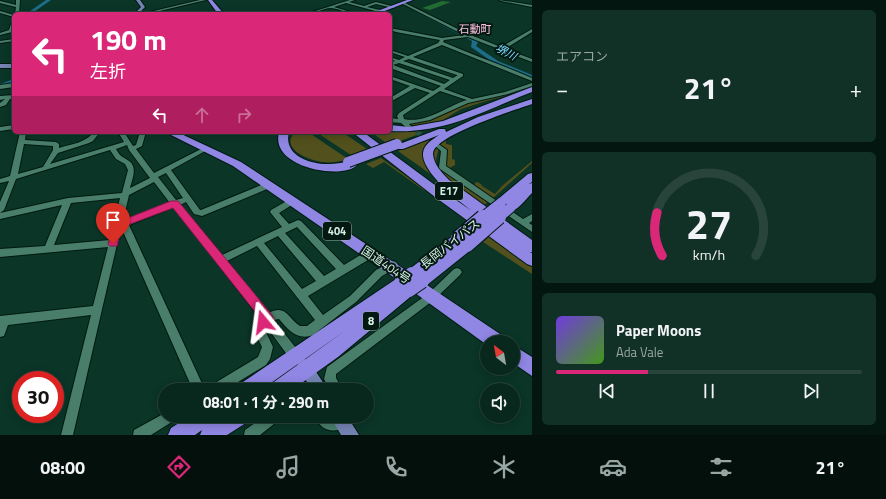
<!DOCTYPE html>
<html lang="ja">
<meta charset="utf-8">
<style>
:root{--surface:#08281d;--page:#113026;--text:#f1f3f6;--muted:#98a6a4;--line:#29443b;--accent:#db2777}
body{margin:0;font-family:"Titillium Web","Noto Sans JP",sans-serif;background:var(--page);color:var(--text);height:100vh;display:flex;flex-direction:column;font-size:15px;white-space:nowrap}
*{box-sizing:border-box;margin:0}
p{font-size:13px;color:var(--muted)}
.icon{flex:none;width:22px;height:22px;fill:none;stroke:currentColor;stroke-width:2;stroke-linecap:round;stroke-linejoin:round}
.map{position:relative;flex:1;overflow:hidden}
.details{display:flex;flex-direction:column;gap:10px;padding:10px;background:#041610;width:354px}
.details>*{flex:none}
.top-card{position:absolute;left:12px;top:12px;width:380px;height:122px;border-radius:6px;box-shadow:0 2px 10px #0003,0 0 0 1px var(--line);background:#db2777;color:#fff;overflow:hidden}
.needle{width:26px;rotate:329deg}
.controls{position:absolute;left:480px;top:335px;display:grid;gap:8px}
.controls a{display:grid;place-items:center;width:40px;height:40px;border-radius:50%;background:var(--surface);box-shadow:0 2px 10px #0003,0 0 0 1px var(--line);font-size:20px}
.speed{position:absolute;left:12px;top:371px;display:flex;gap:8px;font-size:20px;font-weight:700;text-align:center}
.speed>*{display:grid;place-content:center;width:52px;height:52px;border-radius:50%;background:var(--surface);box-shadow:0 2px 10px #0003,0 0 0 1px var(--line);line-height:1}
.speed .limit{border:6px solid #d22;background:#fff;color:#111}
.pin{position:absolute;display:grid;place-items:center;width:34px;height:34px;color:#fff;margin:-41px -17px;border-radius:50% 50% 50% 0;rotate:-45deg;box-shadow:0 0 4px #0007}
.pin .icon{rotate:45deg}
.me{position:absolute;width:44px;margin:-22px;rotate:344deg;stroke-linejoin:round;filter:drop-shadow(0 0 3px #0008)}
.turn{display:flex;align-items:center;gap:14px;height:84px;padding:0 12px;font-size:18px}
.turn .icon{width:52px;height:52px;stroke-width:2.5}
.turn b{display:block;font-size:28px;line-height:34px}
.lanes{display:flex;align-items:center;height:38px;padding:0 12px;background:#0003;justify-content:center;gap:20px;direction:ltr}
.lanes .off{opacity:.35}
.big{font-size:30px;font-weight:700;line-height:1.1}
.details .widget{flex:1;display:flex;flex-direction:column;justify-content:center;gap:6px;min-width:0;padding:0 14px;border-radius:6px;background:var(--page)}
.details .dial{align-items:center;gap:0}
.dial svg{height:104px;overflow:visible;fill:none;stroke:var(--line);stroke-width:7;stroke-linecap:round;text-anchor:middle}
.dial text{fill:var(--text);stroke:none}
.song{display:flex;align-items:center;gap:12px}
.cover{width:48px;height:48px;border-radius:6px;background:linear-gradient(135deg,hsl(260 70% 55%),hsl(100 70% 35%))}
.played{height:4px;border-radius:2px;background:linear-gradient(90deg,var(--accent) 30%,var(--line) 30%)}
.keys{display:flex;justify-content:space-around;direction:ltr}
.heat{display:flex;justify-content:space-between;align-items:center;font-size:22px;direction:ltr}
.trip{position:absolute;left:158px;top:383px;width:216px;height:40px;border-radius:20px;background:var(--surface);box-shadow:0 2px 10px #0003,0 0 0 1px var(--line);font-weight:700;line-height:40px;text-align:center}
.dock{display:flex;height:64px;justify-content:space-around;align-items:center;background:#03100c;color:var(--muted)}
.dock .icon{width:28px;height:28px}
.dock .selected{color:var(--accent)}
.dock b{font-size:18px;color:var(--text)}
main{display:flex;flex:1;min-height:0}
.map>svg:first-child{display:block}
.green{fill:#52501c}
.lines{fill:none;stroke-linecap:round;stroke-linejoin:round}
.river{fill:#1d6d8a;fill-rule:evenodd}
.building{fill:#236c31}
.minor-tunnel-far1{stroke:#295144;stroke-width:5.5;stroke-dasharray:5.5 3;stroke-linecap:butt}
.minor-tunnel{stroke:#295144;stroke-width:7;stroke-dasharray:7 3.5;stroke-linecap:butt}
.minor-casing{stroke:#001a11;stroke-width:2}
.major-casing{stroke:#001a11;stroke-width:2}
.highway-casing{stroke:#001a11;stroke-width:2}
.minor{fill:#497e6a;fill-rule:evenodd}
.major{fill:#7483b3;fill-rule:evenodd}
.highway{fill:#9086e3;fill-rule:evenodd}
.highway-bridge-far1-casing{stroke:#001a11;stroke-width:12;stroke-linecap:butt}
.highway-bridge-casing{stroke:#001a11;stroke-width:16;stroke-linecap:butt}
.highway-bridge-far1{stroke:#9086e3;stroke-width:10}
.highway-bridge{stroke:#9086e3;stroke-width:14}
.route{fill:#db2777;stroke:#8e194d}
.labels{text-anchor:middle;stroke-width:4;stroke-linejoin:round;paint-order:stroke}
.far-neighbourhood-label{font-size:11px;fill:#fdc0de;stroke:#041911}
.far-water-label{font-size:11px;font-style:italic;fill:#77d5fc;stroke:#041911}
.shield{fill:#041911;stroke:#97b0a5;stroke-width:1}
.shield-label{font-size:11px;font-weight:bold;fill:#d6f1e5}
.street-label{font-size:12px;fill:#d6f1e5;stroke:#041911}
</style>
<main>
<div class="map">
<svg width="532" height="435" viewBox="0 0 532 435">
<rect width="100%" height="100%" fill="#0a3527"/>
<path class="green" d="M532,85V87L513,94L486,101L461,109L440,122L412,128L408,123L432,119L467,102L505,95Z
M390,129L415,131L419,134L389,145L371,132H390Z
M295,132H308L348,159C339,162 331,163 322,162C309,160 279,149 295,132Z
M319,132H342L370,151L354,157L322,136Z
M446,138V144L452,145V159L455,160V165L450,168L444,164L446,153L445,148L437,143Z
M427,140L430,141C416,152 427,169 436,178L398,151Z
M435,146L439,149L436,159L437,166L488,202L481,207L448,183L432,159Z
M381,158L426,190L425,191L384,162L373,168L366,164Z
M532,161V163L492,199L479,191L474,184L477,182L481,184L482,186L495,194L502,186Z
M490,236L532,267V274L483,242Z"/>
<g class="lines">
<path class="river" d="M46,0H51L31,14H26Z
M411,7H413L476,39L478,42L476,46L498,61L532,75V79L494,63L471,47L472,41L411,9Z
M14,79V83L0,88V84Z"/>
</g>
<path class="building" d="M442,1L451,2L430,10L422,8Z"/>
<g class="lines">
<path class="minor-tunnel-far1" d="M409,127L434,143"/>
<path class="minor-tunnel" d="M433,142L437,145"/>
<defs>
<path id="minor" d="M16,0H20L19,14H15L16,7L0,3V1L16,5Z
M200,0H206L147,14H141Z
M350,0H355L349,2L364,6L376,2L395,7L393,8L376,4L367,7L380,10L379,12L346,3L334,7L357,14C348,14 340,9 331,8C323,8 315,14 306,14Z
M499,0L532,5V7L501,1Z
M403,2L468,34L501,47L532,29V32L505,49L532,59V62L468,37L444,40L443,42C472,55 503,65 532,78V81L442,45L413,57L463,74V76L444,89L472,99L505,92L532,83V86L508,94L468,103L430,120L409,124L412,127L411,128H407L401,123L390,122V118L398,119L397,116L399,113L430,93L415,88L390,102V98L410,86L390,79V76L433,91L441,86L390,68V63L395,61L390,59V57L399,60L405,57L390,52V50L408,56L438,43L440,40L396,32L390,30V28L442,38L464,35L403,4ZM409,59L457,75H458L453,78L403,61ZM399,63L450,80L444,84L393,65ZM440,91L467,100C447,106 426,124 404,119L403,115Z
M0,11L14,15V17L0,13Z
M11,24L14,25L12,32L0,35V33L9,30Z
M14,39V41L0,43V41Z
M14,83V87L0,89V85Z
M14,95V99H10L6,105L0,107V103L5,99L0,100V96Z
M14,125V129L0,131V127Z
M20,132H26L25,140L56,142L59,144V148C72,144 85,143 94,132H100L93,141L89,143L58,153L50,164L124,142L118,132H124L133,146L136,145L140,132H146L142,146L136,149L154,173L203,148H207V150L171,170L200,210H201L266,183H272L273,185L272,187L202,216L194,214L186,202L180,205L222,255L282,227L270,212L271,210L292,198L295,199L296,201L295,203L279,213L289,224L298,220L301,221L344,265L367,251L370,250L373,251L374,254L373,257L308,296L323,315L350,296L376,270L393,261L396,262L398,265L396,268L382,276L356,302L313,335C298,341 288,330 279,319L274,320L299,352L301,356L299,360L295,362L291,360L266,326L265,330L273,347L270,359L266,365L225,390H208L210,386L258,357L262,347C258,338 248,325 260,318L174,207L129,225L205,390H193L121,227L73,435H61L91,315L8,325L4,336L0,337V316L93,306L108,247L0,257V249L45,246L62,205L0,219V213L68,198L122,193L128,170L125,164L116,159L110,150L16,179L4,210L0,213V202L9,181L0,183V179L10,176ZM24,144L53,146V150L43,167L18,174ZM127,145L129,150L150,178L130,188C132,180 138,167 129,161C121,155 122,159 116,149ZM166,173L183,198L176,200L158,177ZM154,182L170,203L123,221L129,195ZM120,198L110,240L54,245L71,203ZM297,227L336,269L324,276L285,233ZM278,236L316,281L302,289L264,243ZM257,246L315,320L307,326H300C287,317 286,304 268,313L227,261Z
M437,143L447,150L446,166L523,219L532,214V221L529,223L532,225V232L440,169L439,167L441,151L434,145Z
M457,268L460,269L462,272L460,275L435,299L336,374V378L343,390H330L324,379L327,367L429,293L454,269Z
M165,413V416H177L175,420L151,435H133L134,430Z
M265,416H281L279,420L260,435H244L245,430Z
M315,416H330L332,418H338V416H350L347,427C333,433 321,432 315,416Z"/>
<path id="major" d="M136,0H140L145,7L138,14H134L141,7Z
M0,64H14V68H0Z
M304,359L309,361L328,390H312L297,366L299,361Z
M330,416H347L359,435H341Z"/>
<path id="highway" d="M208,0H212L224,14H218Z
M407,0H413L377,14H369Z
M532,87V92C483,111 445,134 390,131V125L409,127L443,121Z
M532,99V104C515,110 432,136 433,154C434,165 442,173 449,180L532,240V252H530L532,253V266L527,264L435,197L352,132H363L443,191L492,225C474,213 421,176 423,153C424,144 432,140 439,135L403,149H397L395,147L397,145L439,129H445L446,132L478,117Z
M165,132H177L241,162L407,271L454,235L458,233L462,235L464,238L463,241L467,240L472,241L473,245L472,249L427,285L503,336L505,342H487V345L415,293L338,357L292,390H268L271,384L346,330L261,390H237L240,384L396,279L233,166Z
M279,132H289C283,155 309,164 327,164C335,165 352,159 357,165C345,180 269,169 279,132Z
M532,173V182L529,184L532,183V193C525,200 516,214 506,211L504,208L506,205L501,207L497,206L495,203L497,200L528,174Z
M513,345L532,357V376L513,363Z
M190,416H216L214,421L222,416H248L246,423L227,435H200L202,430L195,435H168L171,428Z"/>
</defs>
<use href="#minor" class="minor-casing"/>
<use href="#major" class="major-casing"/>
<use href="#highway" class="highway-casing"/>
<use href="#minor" class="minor"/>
<use href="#major" class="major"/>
<use href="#highway" class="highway"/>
<defs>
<path id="highway-bridge-far1" d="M348,162L397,144
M482,218L501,203
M498,218L510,208"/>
<path id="highway-bridge" d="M458,238L483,217
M467,245L499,217
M401,283L412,274
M409,290L422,281"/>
</defs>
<use href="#highway-bridge-far1" class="highway-bridge-far1-casing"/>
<use href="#highway-bridge" class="highway-bridge-casing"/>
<use href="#highway-bridge-far1" class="highway-bridge-far1"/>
<use href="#highway-bridge" class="highway-bridge"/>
</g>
<path class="route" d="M171,201H178L272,315L274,319L272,323L263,328L259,326L257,322L260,318L173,208L122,227L117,246H110L108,244L115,221L123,220Z"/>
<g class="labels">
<g class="far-neighbourhood-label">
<text x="475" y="33">石動町</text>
</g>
<g class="far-water-label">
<text transform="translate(506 52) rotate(27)" y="4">堺川</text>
</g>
<g class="shield">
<rect x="435" y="182" width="28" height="18" rx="3"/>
<rect x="323" y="222" width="28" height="18" rx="3"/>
<rect x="363" y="312" width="16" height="18" rx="3"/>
</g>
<g class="shield-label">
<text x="449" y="195">E17</text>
<text x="337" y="235">404</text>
<text x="371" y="325">8</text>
</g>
<g class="street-label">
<text transform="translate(450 244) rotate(-38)" y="4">長岡バイパス</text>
<text transform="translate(386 265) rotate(34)" y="4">国道404号</text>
</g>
</g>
</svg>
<div class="controls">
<a><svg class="needle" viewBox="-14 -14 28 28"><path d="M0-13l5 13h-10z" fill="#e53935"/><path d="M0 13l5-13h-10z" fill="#98a6a4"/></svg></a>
<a><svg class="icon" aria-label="sound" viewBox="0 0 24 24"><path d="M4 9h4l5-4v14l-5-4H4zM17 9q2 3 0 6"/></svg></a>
</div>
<div class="speed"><div class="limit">30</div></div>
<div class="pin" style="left:113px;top:244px;background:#d93025"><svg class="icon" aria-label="arrive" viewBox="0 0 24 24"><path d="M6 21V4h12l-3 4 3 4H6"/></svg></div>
<svg class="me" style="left:263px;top:322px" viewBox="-20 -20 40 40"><path d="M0-17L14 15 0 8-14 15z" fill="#db2777" stroke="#fff" stroke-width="4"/></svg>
<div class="trip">08:01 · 1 分 · 290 m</div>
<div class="top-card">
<div class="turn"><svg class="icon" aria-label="left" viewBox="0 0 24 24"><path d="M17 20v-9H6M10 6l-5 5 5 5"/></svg><div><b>190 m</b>左折</div></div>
<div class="lanes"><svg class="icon" aria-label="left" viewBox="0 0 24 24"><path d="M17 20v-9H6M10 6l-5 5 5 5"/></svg><svg class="icon off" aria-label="ahead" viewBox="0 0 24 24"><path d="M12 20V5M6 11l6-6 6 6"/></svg><svg class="icon off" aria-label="right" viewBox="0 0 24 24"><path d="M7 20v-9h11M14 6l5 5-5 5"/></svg></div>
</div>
</div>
<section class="details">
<div class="widget"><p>エアコン</p>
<div class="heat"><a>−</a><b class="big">21°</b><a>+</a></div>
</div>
<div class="widget dial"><svg viewBox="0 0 100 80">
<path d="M14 69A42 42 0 1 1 86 69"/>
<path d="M14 69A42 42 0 0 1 10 36" stroke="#db2777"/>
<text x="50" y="56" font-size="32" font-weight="700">27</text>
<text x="50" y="72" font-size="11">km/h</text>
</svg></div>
<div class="widget">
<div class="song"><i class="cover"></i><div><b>Paper Moons</b><p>Ada Vale</p></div></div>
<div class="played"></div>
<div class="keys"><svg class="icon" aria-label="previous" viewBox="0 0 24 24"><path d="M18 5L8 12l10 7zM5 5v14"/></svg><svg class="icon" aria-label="pause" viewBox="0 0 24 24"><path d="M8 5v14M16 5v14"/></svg><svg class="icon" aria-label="next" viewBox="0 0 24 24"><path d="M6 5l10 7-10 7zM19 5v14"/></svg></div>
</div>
</section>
</main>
<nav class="dock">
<b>08:00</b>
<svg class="icon selected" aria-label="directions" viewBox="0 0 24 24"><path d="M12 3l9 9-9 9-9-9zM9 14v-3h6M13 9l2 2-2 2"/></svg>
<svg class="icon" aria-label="music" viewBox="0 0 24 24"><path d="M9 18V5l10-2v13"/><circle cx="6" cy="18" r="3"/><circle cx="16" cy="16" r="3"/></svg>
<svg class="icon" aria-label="phone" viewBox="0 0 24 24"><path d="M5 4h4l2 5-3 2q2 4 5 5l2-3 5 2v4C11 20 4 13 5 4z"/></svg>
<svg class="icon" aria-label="climate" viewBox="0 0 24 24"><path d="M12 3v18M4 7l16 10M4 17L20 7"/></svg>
<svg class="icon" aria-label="car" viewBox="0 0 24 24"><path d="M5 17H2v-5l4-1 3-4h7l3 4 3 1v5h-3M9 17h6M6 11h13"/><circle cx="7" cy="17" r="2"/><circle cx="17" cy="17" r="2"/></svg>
<svg class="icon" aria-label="filters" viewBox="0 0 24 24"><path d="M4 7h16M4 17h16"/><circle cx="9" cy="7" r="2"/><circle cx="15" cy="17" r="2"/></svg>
<b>21°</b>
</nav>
